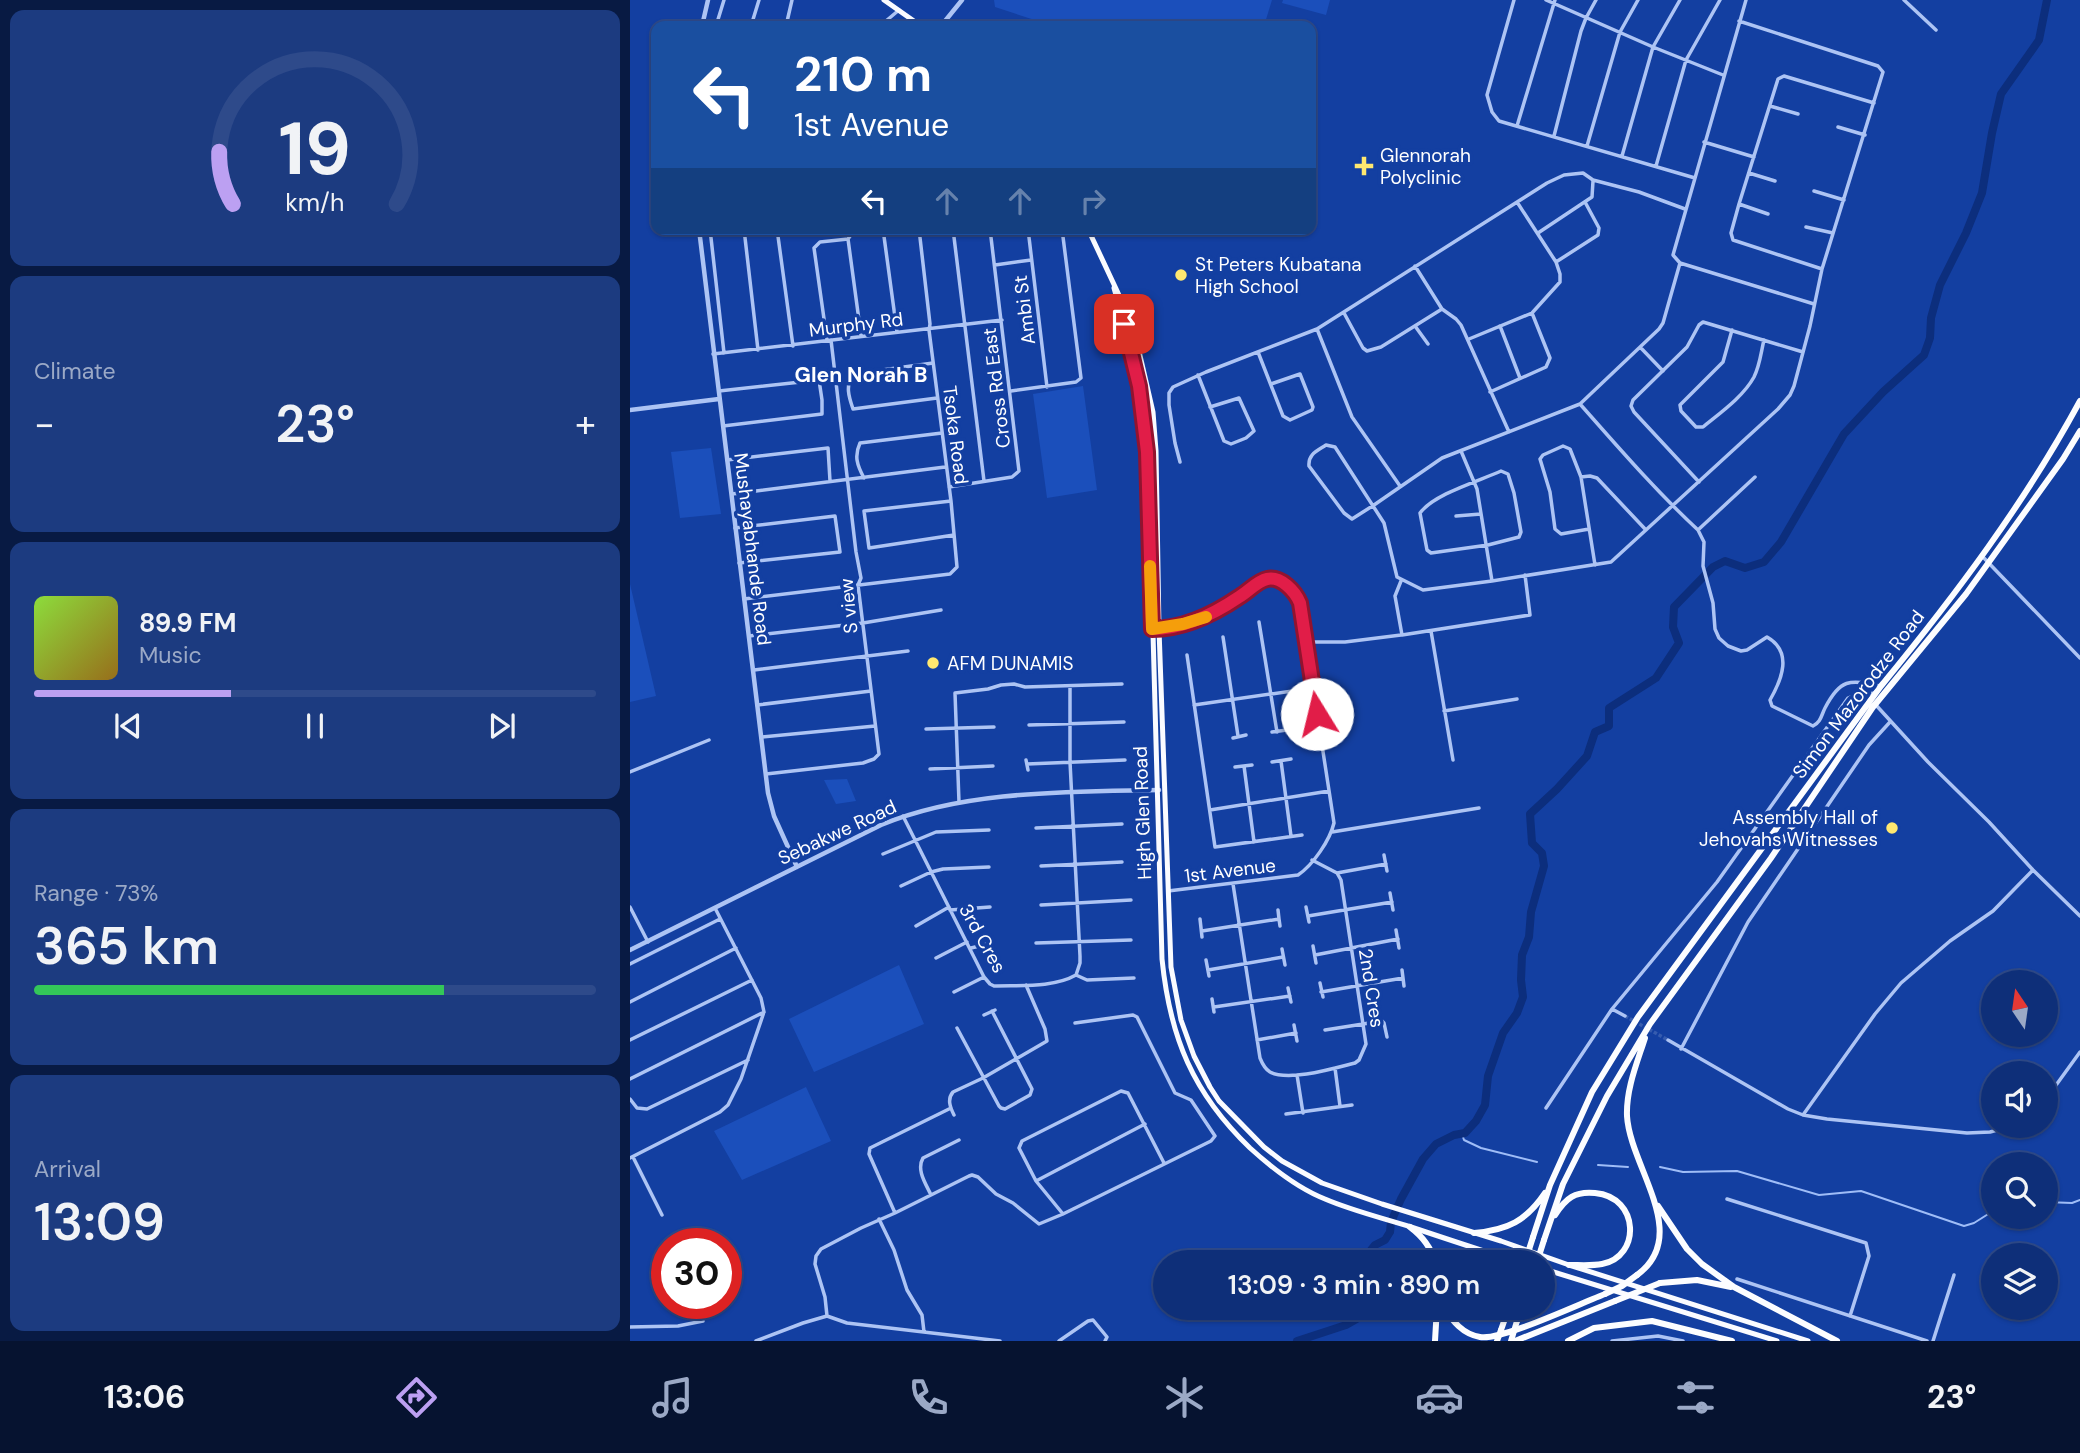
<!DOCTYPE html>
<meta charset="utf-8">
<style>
:root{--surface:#0e2f79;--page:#1c3b80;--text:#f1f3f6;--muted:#9ba9c6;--line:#2e4a8a;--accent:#bca0f2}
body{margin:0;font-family:"DM Sans",sans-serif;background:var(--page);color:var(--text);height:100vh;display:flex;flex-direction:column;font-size:26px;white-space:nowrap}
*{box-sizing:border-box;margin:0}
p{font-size:23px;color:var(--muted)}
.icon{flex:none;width:38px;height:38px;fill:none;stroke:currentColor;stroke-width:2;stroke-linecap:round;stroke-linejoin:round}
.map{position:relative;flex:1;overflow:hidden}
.drawer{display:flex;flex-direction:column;gap:10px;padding:10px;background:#081a43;width:630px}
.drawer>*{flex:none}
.top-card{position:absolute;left:21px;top:21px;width:665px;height:214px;border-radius:14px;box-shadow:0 2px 5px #0004,0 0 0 2px var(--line);background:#1a4fa0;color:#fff;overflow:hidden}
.needle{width:46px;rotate:347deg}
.tools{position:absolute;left:1351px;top:970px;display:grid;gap:14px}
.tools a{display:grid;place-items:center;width:77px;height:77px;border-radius:50%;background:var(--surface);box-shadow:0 2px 5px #0004,0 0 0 2px var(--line);font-size:35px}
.speed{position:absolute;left:21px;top:1228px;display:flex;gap:14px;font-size:35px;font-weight:700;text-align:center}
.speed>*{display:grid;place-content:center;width:91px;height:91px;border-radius:50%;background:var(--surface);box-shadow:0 2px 5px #0004,0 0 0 2px var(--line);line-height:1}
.speed .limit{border:10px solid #d22;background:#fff;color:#111}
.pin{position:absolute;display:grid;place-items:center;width:60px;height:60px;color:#fff;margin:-30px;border-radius:14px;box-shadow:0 4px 10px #0006}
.me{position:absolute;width:77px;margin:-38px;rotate:351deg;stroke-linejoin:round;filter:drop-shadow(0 0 5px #0008)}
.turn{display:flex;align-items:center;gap:24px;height:147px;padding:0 28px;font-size:32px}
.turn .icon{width:91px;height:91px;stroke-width:2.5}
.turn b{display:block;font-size:49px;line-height:60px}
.lanes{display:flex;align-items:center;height:66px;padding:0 28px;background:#0003;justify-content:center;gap:35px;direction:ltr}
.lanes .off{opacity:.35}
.big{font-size:52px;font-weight:600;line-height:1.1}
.drawer .tile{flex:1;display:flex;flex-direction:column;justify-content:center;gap:10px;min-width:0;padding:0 24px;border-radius:14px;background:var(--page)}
.drawer .dial{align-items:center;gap:0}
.dial svg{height:182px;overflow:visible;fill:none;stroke:var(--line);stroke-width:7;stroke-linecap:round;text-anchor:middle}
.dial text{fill:var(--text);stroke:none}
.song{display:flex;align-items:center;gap:21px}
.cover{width:84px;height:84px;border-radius:10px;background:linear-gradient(135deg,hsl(90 70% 55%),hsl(40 70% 35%))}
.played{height:7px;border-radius:4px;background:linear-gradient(90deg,var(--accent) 35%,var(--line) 35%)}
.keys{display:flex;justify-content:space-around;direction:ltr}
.heat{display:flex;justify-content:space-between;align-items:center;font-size:38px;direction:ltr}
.charge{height:10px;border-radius:5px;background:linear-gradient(90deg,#34c759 73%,var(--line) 0)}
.trip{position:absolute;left:523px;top:1250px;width:402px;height:70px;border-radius:35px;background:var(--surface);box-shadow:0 2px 5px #0004,0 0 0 2px var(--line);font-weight:600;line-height:70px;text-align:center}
.tabs{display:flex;height:112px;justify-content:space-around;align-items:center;background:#061330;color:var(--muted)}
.tabs .icon{width:49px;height:49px}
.tabs .selected{color:var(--accent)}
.tabs b{font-size:32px;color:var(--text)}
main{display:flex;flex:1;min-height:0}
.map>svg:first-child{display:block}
.green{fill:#1b4fbb}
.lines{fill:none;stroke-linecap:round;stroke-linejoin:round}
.stream{stroke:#9fbdf7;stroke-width:2}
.river{stroke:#0c2e7d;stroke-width:8}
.minor-tunnel{stroke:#365caf;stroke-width:3.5;stroke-dasharray:3.5 2;stroke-linecap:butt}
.minor{stroke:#adc4f4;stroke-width:3.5}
.tertiary{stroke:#adc4f4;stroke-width:4.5}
.primary{stroke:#fafbff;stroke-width:5}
.trunk{stroke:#fcfdff;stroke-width:6}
.trunk-bridge{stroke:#fcfdff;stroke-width:6}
.route-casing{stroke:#92132f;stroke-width:18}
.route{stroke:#e11d48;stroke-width:12}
.slow{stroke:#f59e0b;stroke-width:12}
.poi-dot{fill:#ffe870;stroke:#133fa1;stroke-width:2.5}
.labels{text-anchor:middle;stroke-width:7;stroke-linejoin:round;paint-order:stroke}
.poi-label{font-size:19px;fill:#fff;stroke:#133fa1;text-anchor:start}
.street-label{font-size:19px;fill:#fff;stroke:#133fa1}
.neighbourhood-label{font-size:21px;font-weight:bold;fill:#fff;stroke:#133fa1}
</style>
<main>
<section class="drawer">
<div class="tile dial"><svg viewBox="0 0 100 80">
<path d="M14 69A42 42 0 1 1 86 69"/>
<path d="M14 69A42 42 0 0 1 8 46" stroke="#bca0f2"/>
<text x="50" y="56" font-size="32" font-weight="700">19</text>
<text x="50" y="72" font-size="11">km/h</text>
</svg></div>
<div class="tile"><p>Climate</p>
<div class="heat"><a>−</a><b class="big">23°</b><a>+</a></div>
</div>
<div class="tile">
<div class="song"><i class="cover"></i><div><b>89.9 FM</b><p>Music</p></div></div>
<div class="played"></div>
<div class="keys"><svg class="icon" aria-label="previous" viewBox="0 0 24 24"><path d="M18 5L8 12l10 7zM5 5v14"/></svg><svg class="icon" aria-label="pause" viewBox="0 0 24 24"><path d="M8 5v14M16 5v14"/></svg><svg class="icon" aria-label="next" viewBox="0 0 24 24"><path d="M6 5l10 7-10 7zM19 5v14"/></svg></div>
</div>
<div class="tile"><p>Range · 73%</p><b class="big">365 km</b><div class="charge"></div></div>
<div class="tile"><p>Arrival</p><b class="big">13:09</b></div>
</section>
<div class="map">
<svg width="1450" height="1341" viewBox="0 0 1450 1341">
<rect width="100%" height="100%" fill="#133fa1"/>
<path class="green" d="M364,0H642L634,26H423L365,7Z
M653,0H700L696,15L652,3Z
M453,386L467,490L417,498L403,394Z
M81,448L91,514L50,518L41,452Z
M0,584L26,696L0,702Z
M217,779L226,801L206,804L194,780Z
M269,965L294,1024L184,1072L159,1019Z
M176,1087L201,1141L112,1180L84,1131Z"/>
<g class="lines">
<path class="stream" d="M832,1134L834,1140L851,1148L907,1162
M968,1165L998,1167
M1030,1167L1053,1172L1107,1171L1189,1195L1231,1191L1334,1226L1344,1223L1363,1211
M1416,1202L1442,1203L1450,1200"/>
<path class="river" d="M748,1262L741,1250L745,1245L755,1240L760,1232L761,1222L771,1199L793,1159L806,1144L824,1135L835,1133L846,1121L855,1105L858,1076L873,1033L887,1013L893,997L891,980L892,955L899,937L901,912L914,866L912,853L902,843L900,814L927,789L957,756L965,732L979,726V708L1026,678L1049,643L1043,627L1044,607L1083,567L1095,561L1115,568L1134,562L1151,542L1214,434L1253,392L1294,355L1300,338L1301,318L1310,285L1336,233L1352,193L1362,133L1371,94L1409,40L1417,0
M667,1341L716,1325L730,1317L732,1307"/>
<path class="minor-tunnel" d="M995,1016L1038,1040"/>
<path class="minor" d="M884,0L857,95L862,112L869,121L1065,178
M916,0L1023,47L1093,75
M1116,0L1043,255L1050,263L1184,304
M1274,0L1306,30
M86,26L94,0
M121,26L129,0
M156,26L162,0
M196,26L202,24L209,26
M250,26L269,10
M1140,106L1168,114
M887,126L925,0
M1208,127L1235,135
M924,136L951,31L956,18L966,0
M1074,142L1124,157
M957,146L990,32L1008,0
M992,156L1023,47L1050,0
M1026,166L1056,60L1090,0
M1119,173L1145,181
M1184,191L1214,200
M1109,204L1138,214
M1176,227L1203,233
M80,229L94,353
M114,229L128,350
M147,229L163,346
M253,229L267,332
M253,229C265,234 277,230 289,233
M323,229L354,481
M398,229L417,387
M908,233L962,197L963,181
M218,239L231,335
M926,262L968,235L969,228L955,202
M1050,263L1033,323L1029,329L950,404L812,458L744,505L722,519L714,513L679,466C678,454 687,451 696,445L705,447L754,523L767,577L793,590L862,581L981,562L1148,409L1160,395L1164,386L1180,326L1192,269L1253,72L1248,66L1109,21
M365,265L401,260
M785,266L812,309L826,319L831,325L879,432
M1192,269L1103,240L1101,233L1109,204L1148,79L1154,76L1244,103
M714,313L733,348L737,351L751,347L812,309
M785,326L798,344
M870,326L890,378
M687,329L917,183L934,175L953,173L963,180L1009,192L1055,209
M1102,330L1093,362L1050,405L1051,411L1066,427H1073C1090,413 1113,397 1124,377C1130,365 1131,352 1134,340
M839,339L902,313L930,282V274L926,262L887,202
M197,340L184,248L190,242L218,239L223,232L229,229
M1010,347L1033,371
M628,352L653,416L660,420L682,410L683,407L670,374L641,384
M83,354L372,320
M303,363L223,374C215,386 219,397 223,409L307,398
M568,375L594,441L601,444L616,438L624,431L609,398L580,407
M89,391L189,380L192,400V414L93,426
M381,391L446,382L451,378L432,229
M860,392L916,367L920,358L902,313
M950,404C988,447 1026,491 1068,530L1125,477
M831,451L847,489L862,581
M97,460L198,448L200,481
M550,462L545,443L539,405V393L543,387L576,372L687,329L722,417L770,486
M871,471L878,474L884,493L891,532L889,537L858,545L801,553L797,550L790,513C804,494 849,481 871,471Z
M951,477L960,476L967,478L1016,530
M234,478C227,465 224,456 230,443L312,433
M1069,482L1004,412L1001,406L1003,400L1057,347L1069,325L1073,322L1173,352
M319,487L382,477L389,471L360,229
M102,494L315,467
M321,501L234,511L239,548L324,535
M826,516L851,514
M105,528L205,516L210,552L109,563
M959,529L931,534L925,529L920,492L910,459L913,455L933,446L940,449L951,477L965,565
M1068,530L1074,542L1073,566L1083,603L1085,629L1089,638L1098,646L1111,651L1117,650L1137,637C1163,652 1152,679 1140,700L1142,706L1183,726C1191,722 1191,716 1195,708C1210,679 1219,679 1250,686
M1352,556L1450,658
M771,581L765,596L772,635L900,615L895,575
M114,599L320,574L327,567L321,501L299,330L300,324L289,229
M629,622L647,732
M530,629L575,617L613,595L635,579L641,578L653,582L664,592L670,602L704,823C700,840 683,865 668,875L538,891
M801,631L823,760
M119,636L233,623L311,610
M593,637L608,736
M676,642H715L771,635
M557,655L585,847L672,835
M124,670L278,651
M1245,704L1298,762L1359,822L1403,870L1450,916
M127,705L241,691
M564,705L683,688
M814,711L887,699
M399,725L494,722
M296,729L364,727
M642,732L657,730
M132,737L245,726
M603,738L616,735
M396,760L398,770
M651,761L661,836
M642,762L661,759
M397,764L495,760
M614,766L624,842
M605,767L622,765
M300,769L363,766
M0,772L79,740
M136,774L233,763L244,759L249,754L228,585L231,578L226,552L201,340
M329,802L325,693L358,689L371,685L384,684L395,687L492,684
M580,810L699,791
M273,816L354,977L360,984L364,986C390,985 423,988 446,975L450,963V956L440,762V686
M406,828L492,824
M702,832L849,808
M253,854L306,832L359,830
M754,855L757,871
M411,866L492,862
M707,873L756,864
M603,884L630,1058C632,1063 635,1069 640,1072C659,1082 705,1068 725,1063L729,1060L736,1044L711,880L707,873L682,860
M271,886L301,872L313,869L359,867
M760,893L763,910
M411,905L501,900
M0,907L18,942
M676,907L679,922
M320,910L360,907
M648,910L649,919
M678,916L762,902
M570,919L572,937
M286,926L319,907
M766,930L769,948
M572,931L649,919L650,926
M406,943L501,940
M683,946L686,963
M341,948L362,943
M652,949L655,965
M685,955L768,939
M306,958L337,942
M576,960L579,976
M0,964L90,919
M578,970L653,957
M772,970L774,986
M446,975L457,980L504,978
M690,983L693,997
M658,988L661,1002
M324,992L354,977
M691,992L773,978
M582,999L584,1012
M0,1002L106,948
M584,1007L660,996
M982,1009L995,1016
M354,1015L365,1010
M445,1023L503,1015L507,1017L545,1093L561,1100L585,1136L581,1141L433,1214L406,1181L389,1148L392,1141L491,1091L498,1093L534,1163
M664,1025L667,1041
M327,1028L369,1106L371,1108L375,1109L400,1095L402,1089L362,1011
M695,1030L752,1021L754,1023L757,1037
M0,1040L122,980
M627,1040L666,1033
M1038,1040L1158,1109L1173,1115L1197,1119L1337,1133L1360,1132L1386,1125
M1051,1049L1118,922L1239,745L1260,722
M705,1068L710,1106
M667,1075L673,1113
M0,1079L134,1012
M0,1099L7,1108L17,1109L118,1060
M1416,1099L1450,1052
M916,1108L982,1009L1087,882L1218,698L1223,696L1245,693
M656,1114L722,1105
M324,1115C320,1107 317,1099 323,1092L353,1078L417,1041L415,1029L396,985
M1173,1115L1245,1014L1271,983L1320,941L1363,911L1403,870
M3,1157L32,1215
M0,1158L90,1112L98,1105L111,1079L134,1012L131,998L85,908
M406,1181L515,1124
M301,1195C296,1184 286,1170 293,1158L329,1140
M1097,1199L1236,1243L1239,1256L1220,1316
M265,1213L239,1154L240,1148L321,1108
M249,1219L264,1250L277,1290L292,1315L294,1332
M1107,1279L1297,1341
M197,1316L195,1297L185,1264L186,1256L191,1249L231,1228L265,1213L339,1176L342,1175L348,1177L366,1194L383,1203L409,1224L433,1214
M0,1327L48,1326L73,1321
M126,1341L173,1323L197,1316L217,1323L370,1341
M429,1341L458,1321L463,1320L477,1337L475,1341
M982,1341L1028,1336L1053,1341
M1303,1341L1324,1275"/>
<path class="tertiary" d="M72,26L78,0
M311,26L332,0
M69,229L138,793L144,816L167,867
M0,410L89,399
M0,950L251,825C335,790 438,792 529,790"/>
<path class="primary" d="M254,0L291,26
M458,229L503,325L523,412L526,451L529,629L541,967L551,1020L564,1056L580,1087L589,1101L634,1147L652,1161L692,1183L752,1204L871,1241L939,1265L1178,1341
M484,288L501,348L509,386L518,452L532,959C540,1038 563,1093 620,1148C642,1168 667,1188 695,1199C723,1211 753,1218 781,1227C817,1239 853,1251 888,1262
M914,1269L1147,1341"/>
<path class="trunk" d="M1028,1206L1057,1249L1072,1264L1104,1287L1207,1341
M925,1215C936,1198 945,1191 965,1193C1010,1197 1011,1257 972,1264C962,1266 950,1265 939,1265
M780,1227C792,1236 801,1247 805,1262
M844,1233C878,1230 896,1221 915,1193
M903,1237L920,1185L962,1092L1008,1017L1251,686C1324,597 1395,503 1450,401
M914,1240L933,1184L977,1096L1020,1024L1141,858L1243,707L1336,594L1433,459L1450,431
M833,1262C844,1254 857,1254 870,1256
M1007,1275C1062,1235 1000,1167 997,1116C996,1089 1007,1063 1015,1038
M1030,1283L1067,1280L1101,1287
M813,1307C823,1321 832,1334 850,1337C871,1341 951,1303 975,1294
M828,1307C843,1320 855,1319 870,1307
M887,1321L892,1307
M871,1330L879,1307
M805,1341L807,1307
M885,1341L985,1301
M938,1341L964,1328L1022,1321L1102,1341"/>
<path class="trunk-bridge" d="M895,1262L903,1237
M907,1262L914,1240
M975,1294L992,1286L1007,1275
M985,1301L1030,1283
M867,1341L871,1330
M881,1341L887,1321"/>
</g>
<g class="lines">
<defs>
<path id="route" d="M494,324L509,386L517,452L522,629C554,629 584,614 609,597C618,592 627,581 637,579C651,576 665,591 670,603L687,714"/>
</defs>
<use href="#route" class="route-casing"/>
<use href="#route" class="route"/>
<path class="slow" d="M520,566L522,629L553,624L576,617"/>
</g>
<g class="poi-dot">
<path d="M730.5 155.5h7v7h7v7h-7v7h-7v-7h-7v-7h7z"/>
<circle cx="551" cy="275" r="7"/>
<circle cx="303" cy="663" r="7"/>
<circle cx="1262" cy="828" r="7"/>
</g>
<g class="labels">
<g class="poi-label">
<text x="750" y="162">Glennorah<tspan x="750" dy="22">Polyclinic</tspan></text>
<text x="565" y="271">St Peters Kubatana<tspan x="565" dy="22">High School</tspan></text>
<text x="317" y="670">AFM DUNAMIS</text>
<text x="1248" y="824" text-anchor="end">Assembly Hall of<tspan x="1248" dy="22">Jehovahs Witnesses</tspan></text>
</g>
<g class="street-label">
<text transform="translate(394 310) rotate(-97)" y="7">Ambi St</text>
<text transform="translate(226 324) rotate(-7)" y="7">Murphy Rd</text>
<text transform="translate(366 388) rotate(-97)" y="7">Cross Rd East</text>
<text transform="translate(326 435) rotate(83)" y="7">Tsoka Road</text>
<text transform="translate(123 549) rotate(83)" y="7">Mushayabhande Road</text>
<text transform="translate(218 606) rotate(-95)" y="7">S view</text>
<text transform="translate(1228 694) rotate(-53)" y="7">Simon Mazorodze Road</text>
<text transform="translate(512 813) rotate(-92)" y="7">High Glen Road</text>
<text transform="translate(207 832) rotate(-25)" y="7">Sebakwe Road</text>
<text transform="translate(600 870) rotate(-7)" y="7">1st Avenue</text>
<text transform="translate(353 938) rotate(61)" y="7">3rd Cres</text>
<text transform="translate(742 988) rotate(81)" y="7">2nd Cres</text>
</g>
<g class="neighbourhood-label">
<text x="231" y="382">Glen Norah B</text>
</g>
</g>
</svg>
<div class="tools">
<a><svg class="needle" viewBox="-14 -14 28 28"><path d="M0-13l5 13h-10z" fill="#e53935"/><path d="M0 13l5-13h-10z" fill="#9ba9c6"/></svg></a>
<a><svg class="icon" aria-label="sound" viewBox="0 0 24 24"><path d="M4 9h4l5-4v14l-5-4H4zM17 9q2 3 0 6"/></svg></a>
<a><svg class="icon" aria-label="search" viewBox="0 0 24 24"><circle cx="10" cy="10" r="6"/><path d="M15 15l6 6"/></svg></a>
<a><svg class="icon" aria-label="layers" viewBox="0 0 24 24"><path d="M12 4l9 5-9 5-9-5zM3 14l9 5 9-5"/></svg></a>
</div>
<div class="speed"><div class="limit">30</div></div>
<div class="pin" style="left:494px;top:324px;background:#d93025"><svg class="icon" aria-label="arrive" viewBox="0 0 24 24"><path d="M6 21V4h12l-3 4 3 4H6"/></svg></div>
<svg class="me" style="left:687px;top:714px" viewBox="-20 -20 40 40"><circle r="19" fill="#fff"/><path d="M0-13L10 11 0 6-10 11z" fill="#e11d48"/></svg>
<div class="trip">13:09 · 3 min · 890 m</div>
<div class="top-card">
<div class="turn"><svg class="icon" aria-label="left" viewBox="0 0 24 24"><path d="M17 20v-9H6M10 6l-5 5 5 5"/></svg><div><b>210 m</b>1st Avenue</div></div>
<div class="lanes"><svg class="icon" aria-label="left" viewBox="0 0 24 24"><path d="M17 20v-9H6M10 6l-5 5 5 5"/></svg><svg class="icon off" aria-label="ahead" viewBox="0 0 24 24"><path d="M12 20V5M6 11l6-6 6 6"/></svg><svg class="icon off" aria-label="ahead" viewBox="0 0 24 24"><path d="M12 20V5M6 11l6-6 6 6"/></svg><svg class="icon off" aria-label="right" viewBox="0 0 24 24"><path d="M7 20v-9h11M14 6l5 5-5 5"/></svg></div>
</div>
</div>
</main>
<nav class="tabs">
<b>13:06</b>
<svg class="icon selected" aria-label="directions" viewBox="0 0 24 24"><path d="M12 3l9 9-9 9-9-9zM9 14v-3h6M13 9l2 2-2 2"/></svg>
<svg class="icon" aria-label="music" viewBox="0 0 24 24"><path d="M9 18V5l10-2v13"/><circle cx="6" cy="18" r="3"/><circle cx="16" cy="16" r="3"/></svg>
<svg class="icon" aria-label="phone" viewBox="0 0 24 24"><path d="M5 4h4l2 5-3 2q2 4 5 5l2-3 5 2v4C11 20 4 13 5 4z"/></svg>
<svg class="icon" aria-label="climate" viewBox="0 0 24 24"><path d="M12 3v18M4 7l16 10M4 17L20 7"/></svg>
<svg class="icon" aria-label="car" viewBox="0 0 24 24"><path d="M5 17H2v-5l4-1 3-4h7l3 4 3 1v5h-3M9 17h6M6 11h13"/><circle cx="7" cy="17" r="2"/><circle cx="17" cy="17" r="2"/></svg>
<svg class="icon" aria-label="filters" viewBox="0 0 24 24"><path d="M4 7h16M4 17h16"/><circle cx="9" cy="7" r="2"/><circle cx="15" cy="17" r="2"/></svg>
<b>23°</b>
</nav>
